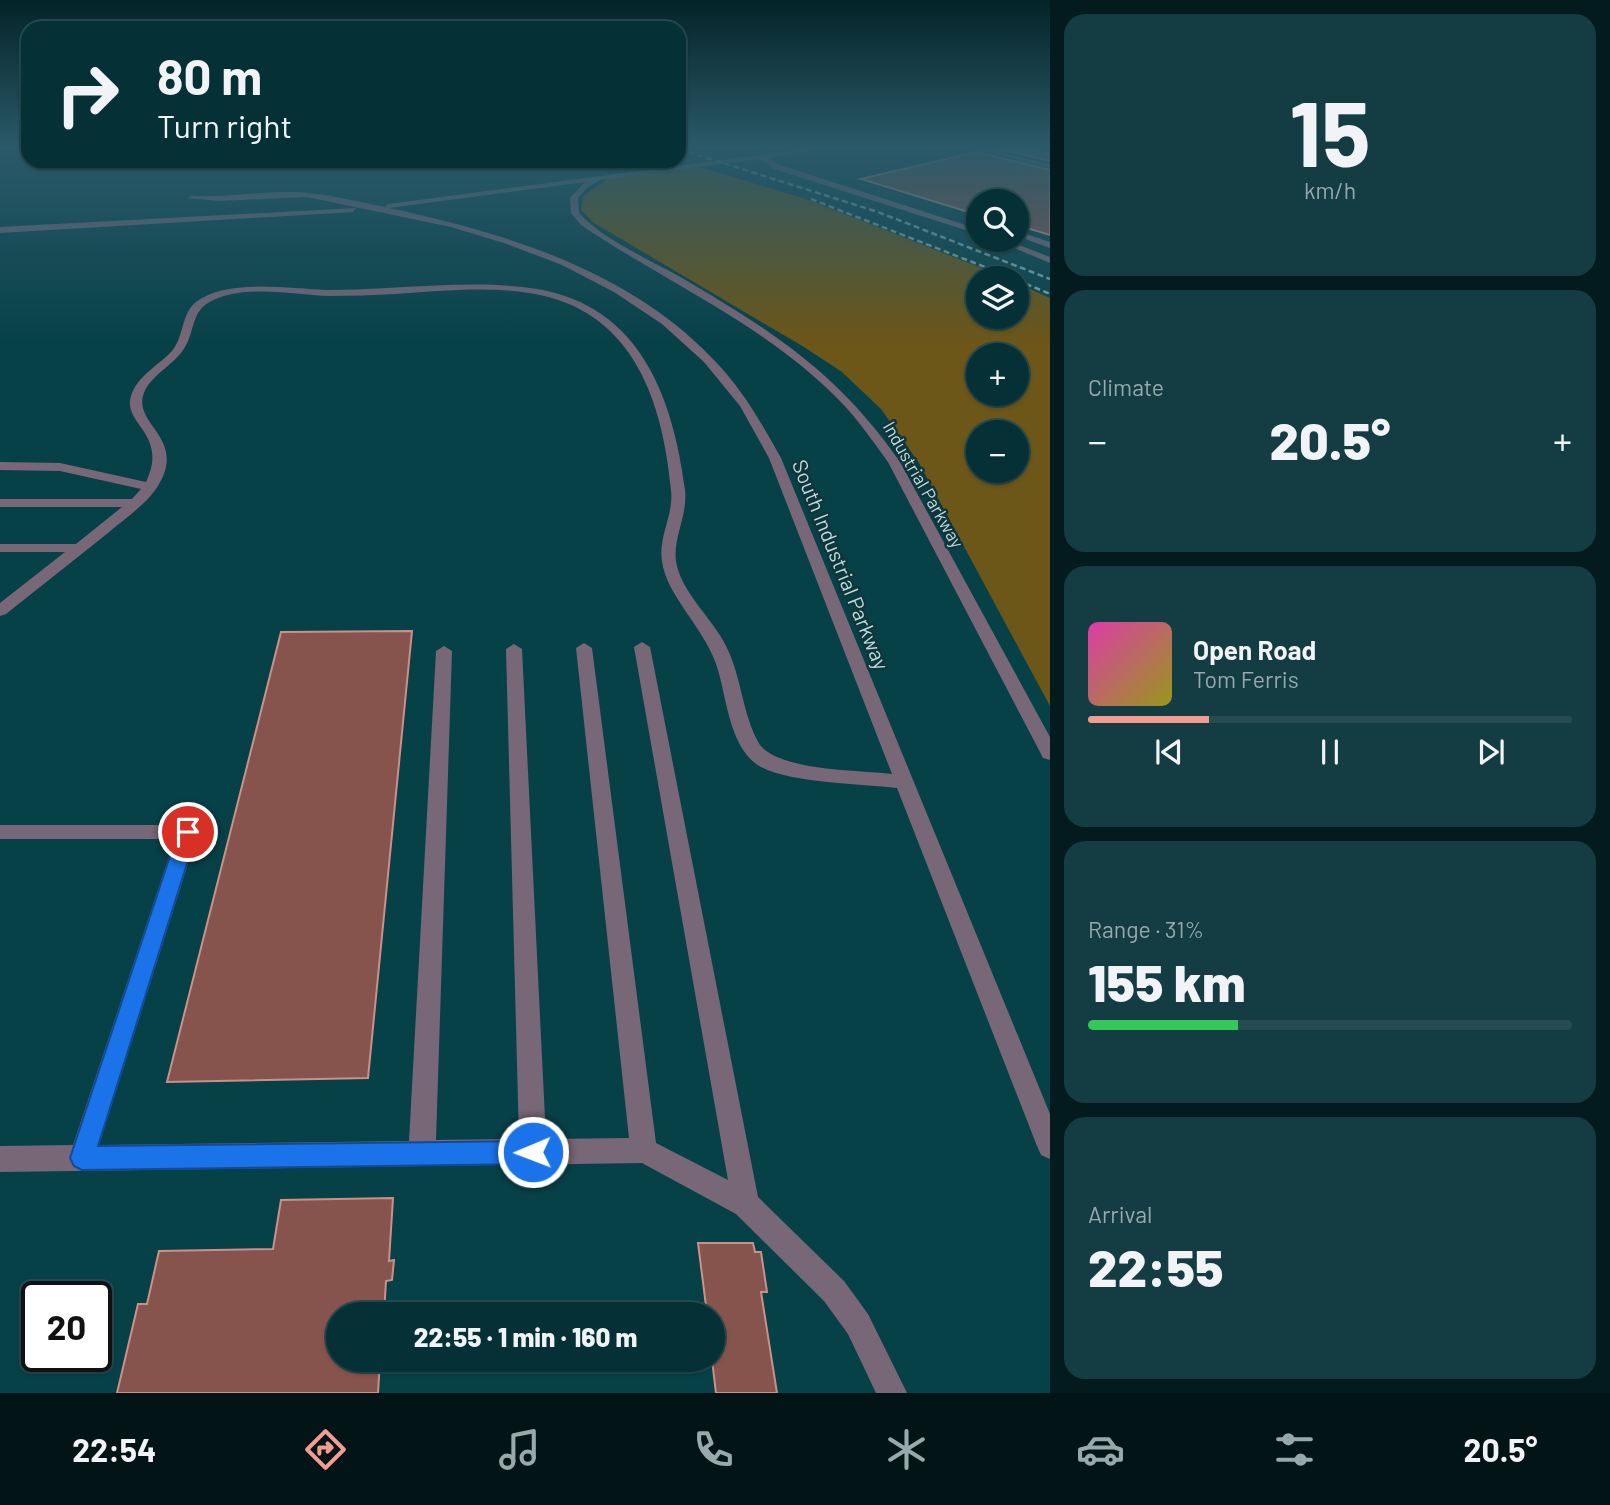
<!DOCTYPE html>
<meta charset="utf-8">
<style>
:root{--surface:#053136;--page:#133d42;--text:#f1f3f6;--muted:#97a9ad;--line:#264c51;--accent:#f59c90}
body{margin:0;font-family:Barlow,sans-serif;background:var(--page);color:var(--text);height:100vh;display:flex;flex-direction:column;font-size:26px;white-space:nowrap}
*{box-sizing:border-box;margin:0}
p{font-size:23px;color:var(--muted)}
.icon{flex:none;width:38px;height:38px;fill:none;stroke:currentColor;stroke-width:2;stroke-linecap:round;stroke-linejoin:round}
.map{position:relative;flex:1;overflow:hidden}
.side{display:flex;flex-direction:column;gap:14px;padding:14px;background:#031b1e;width:560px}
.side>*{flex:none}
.banner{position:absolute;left:21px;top:21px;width:665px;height:147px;border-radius:21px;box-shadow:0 2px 5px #0004,0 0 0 2px var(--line);background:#053136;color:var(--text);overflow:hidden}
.controls{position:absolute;left:966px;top:189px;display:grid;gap:14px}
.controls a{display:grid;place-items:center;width:63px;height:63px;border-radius:50%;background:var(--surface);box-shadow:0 2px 5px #0004,0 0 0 2px var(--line);font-size:35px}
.speed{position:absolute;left:21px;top:1281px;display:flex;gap:14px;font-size:35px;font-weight:700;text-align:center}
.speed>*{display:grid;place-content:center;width:91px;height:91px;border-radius:50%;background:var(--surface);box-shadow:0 2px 5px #0004,0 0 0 2px var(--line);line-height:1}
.speed .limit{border:4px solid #111;border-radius:10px;background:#fff;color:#111}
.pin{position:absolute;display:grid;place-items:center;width:60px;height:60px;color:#fff;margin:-30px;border:4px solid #fff;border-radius:50%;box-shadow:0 2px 7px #0007}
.me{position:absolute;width:77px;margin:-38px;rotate:269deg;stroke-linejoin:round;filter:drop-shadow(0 0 5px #0008)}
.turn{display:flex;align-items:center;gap:24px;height:147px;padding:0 21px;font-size:32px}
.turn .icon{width:91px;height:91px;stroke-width:2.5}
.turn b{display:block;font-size:49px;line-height:60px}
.big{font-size:52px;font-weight:800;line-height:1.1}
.side .card{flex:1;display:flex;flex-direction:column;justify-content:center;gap:10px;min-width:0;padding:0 24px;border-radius:21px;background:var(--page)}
.side .dial{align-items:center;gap:0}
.dial b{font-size:91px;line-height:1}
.song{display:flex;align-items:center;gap:21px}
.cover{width:84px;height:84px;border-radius:10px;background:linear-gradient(135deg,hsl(320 70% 55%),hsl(60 70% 35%))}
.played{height:7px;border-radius:4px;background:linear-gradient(90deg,var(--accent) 25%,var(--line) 25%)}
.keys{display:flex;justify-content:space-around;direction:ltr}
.heat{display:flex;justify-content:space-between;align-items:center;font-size:38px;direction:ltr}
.charge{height:10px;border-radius:5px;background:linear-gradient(90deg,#34c759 31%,var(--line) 0)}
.trip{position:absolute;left:326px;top:1302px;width:399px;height:70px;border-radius:35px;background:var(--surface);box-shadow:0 2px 5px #0004,0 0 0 2px var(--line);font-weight:800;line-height:70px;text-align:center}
.tab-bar{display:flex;height:112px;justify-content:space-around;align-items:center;background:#021416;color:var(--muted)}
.tab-bar .icon{width:49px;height:49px}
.tab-bar .selected{color:var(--accent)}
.tab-bar b{font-size:32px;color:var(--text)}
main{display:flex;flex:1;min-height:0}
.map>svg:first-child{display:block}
.green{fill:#6c5618;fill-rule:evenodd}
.building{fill:#87544d;stroke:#c99189;stroke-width:2}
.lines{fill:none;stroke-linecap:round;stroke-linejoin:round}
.minor{fill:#786777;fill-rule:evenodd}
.rail{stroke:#81aaaf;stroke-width:2.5;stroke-dasharray:6 3.5;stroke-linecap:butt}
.route{fill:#1a73e8;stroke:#114b97;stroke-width:2}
.labels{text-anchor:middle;stroke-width:5;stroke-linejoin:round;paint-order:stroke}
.far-street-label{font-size:18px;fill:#bcdce1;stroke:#10353a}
.street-label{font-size:21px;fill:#bcdce1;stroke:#10353a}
</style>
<main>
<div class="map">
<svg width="1050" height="1393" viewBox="0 0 1050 1393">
<rect width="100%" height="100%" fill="#074148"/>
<path class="green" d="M696,166L809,200L1007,278H978V317H1017V283L1050,298V706L919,463L881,409L842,372L804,347L594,223L581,210L583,196L609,178ZM978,355H1017V394H978ZM978,432H1017V471H978Z"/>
<path class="building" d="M995,148H1021L1050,154V161Z
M977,152L1050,170V235L1017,225V201H978V215L861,179Z
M412,631L368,1078L167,1082L281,632Z
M393,1198L389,1261L394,1260L392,1280L386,1281L384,1314H338V1360H380L378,1393H117L138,1304H147L159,1251L273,1249L281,1200Z
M698,1243H753L755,1252H761L767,1292H761L777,1393H716L712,1360V1314H707Z"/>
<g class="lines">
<path class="minor" d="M813,148H829L768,158L780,165L978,229V234L774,169L760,159L601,180L588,187L578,198L579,213C605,241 649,259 682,278C774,332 838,373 900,462L1050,737V760L1043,758L1041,754L888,462C872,440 857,418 838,399C764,324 667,283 581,225L571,213L570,198L585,182L389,208C505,233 628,270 712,358C741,387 761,422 781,458L1050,1114V1159L1041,1155L1037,1146L897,788C862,784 791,783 761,767C730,750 727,700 718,670C707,630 666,596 662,561C658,537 674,515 671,490C663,404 635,315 540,295C493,285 442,291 395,294C373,295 351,296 330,296C292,295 242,283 208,303C192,312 194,333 185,347C175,365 148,376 143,396C135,426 189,440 156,489C144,506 124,519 108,533C74,560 40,587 6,614L0,616V603L65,552H0V544H76L122,507H0V499H132L141,489L60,471L0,470V462L60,463L146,482C169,434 122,424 131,396C137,376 159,365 172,351C184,337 181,314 196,302C226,278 291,289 326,290C347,290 367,289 387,288C436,286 488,281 537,289C640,306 673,397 685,490C688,515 673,537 676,561C681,593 712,617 726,646C742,677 742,715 760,745C781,771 858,770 892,774L769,458L740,406L704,362L662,324L614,292L562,265L507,244L451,227L307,197L220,201L187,198L191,196C226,198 259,191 294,192C325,193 355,201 385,207L388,204Z
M973,148H983L1050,164V168Z
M356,208L353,212L0,233V227Z
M1017,231L1050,242V248L1017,236Z
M995,240H1006L1050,257V263Z
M642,642L650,647L758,1197L844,1281L868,1314L907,1393H876L848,1334L824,1301L736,1214L642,1163L0,1172V1146L73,1145L175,839H0V825H188L195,827L198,832L99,1145L409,1141L436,651L444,646L452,651L436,1140L519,1139L506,649L514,644L522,649L546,1139L629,1138L576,648L584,643L592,648L656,1143L728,1180L634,647Z"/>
<path class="rail" d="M679,149L878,212L1050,279
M811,199L1013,278
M1017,280L1050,294"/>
</g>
<linearGradient id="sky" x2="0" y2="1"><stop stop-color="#042428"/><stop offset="0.43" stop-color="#2b5a6a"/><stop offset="1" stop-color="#2b5a6a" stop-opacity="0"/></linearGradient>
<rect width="1050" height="343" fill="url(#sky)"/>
<path class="route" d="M188,825L194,827L197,832L98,1146L533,1141L542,1144L545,1152L542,1160L533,1164L82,1170L74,1166L70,1158L178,832L181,827Z"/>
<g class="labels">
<g class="far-street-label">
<text transform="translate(923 485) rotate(60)" y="6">Industrial Parkway</text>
</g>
<g class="street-label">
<text transform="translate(840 565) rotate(68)" y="7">South Industrial Parkway</text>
</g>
</g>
</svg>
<div class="controls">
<a><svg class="icon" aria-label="search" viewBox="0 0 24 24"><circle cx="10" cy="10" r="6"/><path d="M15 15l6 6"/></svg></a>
<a><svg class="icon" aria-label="layers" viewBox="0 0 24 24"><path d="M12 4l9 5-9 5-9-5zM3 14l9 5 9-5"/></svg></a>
<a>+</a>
<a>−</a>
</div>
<div class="speed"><div class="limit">20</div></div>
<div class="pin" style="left:188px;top:832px;background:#d93025"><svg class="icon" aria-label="arrive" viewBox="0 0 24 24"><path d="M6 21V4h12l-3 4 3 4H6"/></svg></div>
<svg class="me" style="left:533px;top:1152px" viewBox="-20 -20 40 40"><circle r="17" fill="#1a73e8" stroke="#fff" stroke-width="3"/><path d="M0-11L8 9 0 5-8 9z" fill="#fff"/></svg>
<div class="trip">22:55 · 1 min · 160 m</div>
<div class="banner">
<div class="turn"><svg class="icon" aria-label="right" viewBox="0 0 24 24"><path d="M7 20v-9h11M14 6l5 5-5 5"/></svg><div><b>80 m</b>Turn right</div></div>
</div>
</div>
<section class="side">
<div class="card dial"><b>15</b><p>km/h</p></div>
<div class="card"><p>Climate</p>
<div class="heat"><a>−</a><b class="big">20.5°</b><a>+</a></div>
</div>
<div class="card">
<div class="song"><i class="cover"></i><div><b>Open Road</b><p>Tom Ferris</p></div></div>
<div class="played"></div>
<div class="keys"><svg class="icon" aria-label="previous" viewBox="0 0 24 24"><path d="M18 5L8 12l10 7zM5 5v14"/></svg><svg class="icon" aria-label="pause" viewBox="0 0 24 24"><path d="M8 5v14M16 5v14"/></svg><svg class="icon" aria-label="next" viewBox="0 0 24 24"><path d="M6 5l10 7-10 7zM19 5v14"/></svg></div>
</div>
<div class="card"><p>Range · 31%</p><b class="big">155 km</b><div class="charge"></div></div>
<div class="card"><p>Arrival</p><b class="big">22:55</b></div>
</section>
</main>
<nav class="tab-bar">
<b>22:54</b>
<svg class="icon selected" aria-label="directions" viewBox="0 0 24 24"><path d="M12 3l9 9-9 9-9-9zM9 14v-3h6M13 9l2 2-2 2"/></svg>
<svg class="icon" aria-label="music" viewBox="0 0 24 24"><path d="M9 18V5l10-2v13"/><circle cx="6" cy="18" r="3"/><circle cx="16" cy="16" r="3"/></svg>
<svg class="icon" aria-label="phone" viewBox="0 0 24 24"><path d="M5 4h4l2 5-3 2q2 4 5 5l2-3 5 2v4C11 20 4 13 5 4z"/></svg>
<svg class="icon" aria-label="climate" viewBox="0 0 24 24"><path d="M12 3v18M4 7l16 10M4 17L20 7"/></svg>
<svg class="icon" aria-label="car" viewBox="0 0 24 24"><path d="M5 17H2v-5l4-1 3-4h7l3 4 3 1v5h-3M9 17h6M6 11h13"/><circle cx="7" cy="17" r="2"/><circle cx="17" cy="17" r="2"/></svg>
<svg class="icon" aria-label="filters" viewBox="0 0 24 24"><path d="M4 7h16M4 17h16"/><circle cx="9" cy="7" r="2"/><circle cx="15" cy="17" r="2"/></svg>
<b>20.5°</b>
</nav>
